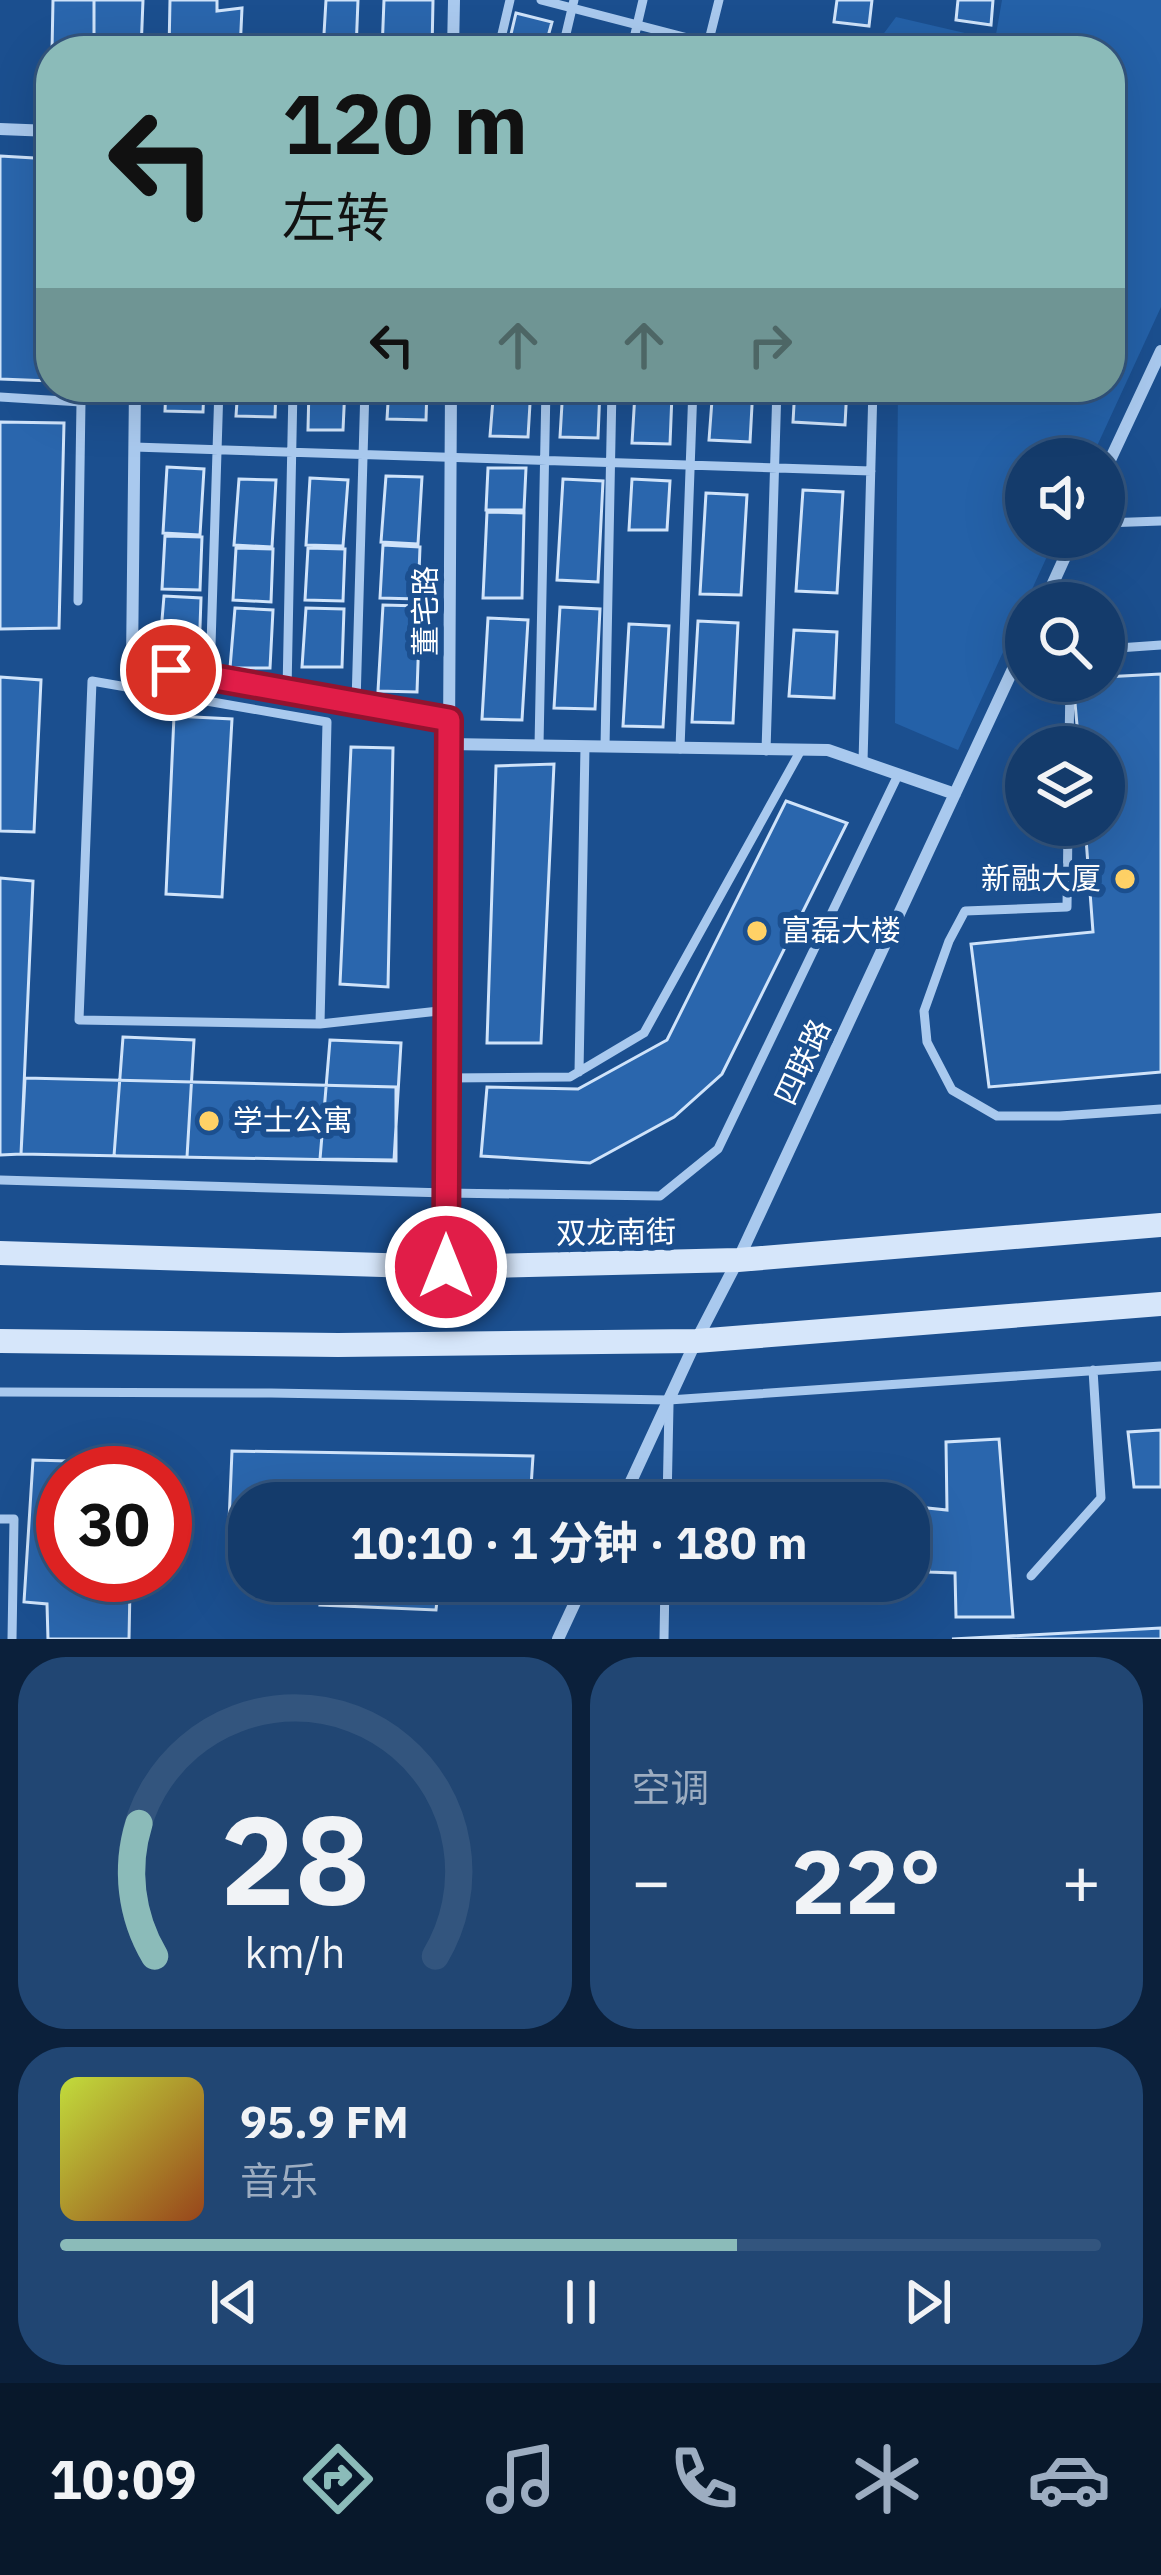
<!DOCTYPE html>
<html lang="zh">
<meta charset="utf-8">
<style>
:root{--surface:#143b6b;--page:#214673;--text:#f1f3f6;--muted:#9dadc1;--line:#33557e;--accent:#8bbbb9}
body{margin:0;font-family:"IBM Plex Sans","Noto Sans SC",sans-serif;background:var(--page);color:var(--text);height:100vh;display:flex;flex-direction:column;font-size:45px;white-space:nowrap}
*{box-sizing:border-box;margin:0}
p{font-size:39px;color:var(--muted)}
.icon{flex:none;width:66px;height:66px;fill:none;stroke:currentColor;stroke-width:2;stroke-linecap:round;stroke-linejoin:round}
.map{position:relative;height:1639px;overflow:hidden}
.drawer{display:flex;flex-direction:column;gap:18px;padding:18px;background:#0b203b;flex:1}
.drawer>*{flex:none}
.guide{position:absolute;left:36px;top:36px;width:1089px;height:366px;border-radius:48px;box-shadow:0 12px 48px #0002,0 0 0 3px var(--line);background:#8bbbb9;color:#111;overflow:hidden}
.controls{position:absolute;left:1005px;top:438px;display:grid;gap:24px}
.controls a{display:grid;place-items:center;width:120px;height:120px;border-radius:50%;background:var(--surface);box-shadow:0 12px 48px #0002,0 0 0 3px var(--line);font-size:60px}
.speed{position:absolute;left:36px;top:1446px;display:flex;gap:24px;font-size:60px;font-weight:700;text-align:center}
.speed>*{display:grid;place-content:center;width:156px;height:156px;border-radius:50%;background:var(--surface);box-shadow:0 12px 48px #0002,0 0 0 3px var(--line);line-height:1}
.speed .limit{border:18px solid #d22;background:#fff;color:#111}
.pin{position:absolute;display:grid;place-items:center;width:102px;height:102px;color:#fff;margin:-51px;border:6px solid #fff;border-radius:50%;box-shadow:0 3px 12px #0007}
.me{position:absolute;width:132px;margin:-66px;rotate:0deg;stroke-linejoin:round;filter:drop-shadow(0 0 9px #0008)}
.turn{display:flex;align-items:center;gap:42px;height:252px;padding:0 48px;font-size:54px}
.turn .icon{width:156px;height:156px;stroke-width:2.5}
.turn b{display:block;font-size:84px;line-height:102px}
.lanes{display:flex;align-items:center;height:114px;padding:0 48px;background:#0003;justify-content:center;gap:60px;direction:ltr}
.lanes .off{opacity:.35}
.big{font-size:90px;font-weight:700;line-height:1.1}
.drawer .card{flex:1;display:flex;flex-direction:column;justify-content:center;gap:18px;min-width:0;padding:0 42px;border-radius:48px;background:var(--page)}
.drawer .dial{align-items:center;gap:0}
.dial svg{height:312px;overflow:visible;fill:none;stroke:var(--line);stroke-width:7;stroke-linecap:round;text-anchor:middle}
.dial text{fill:var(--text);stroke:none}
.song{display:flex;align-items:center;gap:36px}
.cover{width:144px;height:144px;border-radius:18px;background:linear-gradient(135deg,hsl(70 70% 55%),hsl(20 70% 35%))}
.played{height:12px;border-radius:6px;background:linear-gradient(90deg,var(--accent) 65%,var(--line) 65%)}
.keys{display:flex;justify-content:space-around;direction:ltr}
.heat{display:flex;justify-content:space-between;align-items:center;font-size:66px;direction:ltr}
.drawer .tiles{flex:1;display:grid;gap:18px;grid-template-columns:1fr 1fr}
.card:last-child{grid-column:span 2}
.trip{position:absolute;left:228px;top:1482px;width:702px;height:120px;border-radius:48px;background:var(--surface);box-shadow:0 12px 48px #0002,0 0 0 3px var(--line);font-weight:700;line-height:120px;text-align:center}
.tabs{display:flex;height:192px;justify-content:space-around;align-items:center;background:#08182b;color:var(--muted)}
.tabs .icon{width:84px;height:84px}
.tabs .current{color:var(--accent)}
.tabs b{font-size:54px;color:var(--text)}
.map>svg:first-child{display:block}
.green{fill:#2461a8}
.building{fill:#2a66ad;stroke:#cfe3fa;stroke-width:3}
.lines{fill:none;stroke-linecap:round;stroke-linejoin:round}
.lane{stroke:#a9c9ee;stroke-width:9}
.street{stroke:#a9c9ee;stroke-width:12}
.secondary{stroke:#d6e6fa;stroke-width:24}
.route-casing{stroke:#92132f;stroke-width:30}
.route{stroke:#e11d48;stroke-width:21}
.poi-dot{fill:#ffd166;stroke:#1b4f8f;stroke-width:4.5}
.labels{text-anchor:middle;stroke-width:12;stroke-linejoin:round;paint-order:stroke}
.street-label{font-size:30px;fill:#fff;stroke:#1b4f8f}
.poi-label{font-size:30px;fill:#fff;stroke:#1b4f8f;text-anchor:start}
</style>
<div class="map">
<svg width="1161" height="1639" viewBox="0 0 1161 1639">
<rect width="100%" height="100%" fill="#1b4f8f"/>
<path class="green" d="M1002,0H1161V307L1091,459H1026V537H1056L958,750L895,723L898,387H1110V51H818L820,44L873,48L896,17L995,40Z"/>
<path class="building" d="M53,0H94V51H52Z
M94,0H143L141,51H94Z
M170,0H217V11L242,8L240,51H169Z
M326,0H358L356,51H323Z
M384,0H433L432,51H382Z
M837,0H872L869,26L834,22Z
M958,0H993L991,25L956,20Z
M516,13L552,22L544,51H507Z
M0,156L51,159V381L0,379Z
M166,387H204L203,412L165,411Z
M238,387H276L275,417L236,416Z
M309,387H345L343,430H308Z
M389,387H427L426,420L387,419Z
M494,387H531L528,437L490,436Z
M563,387L600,388L598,438L560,437Z
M713,387H753L750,442L709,440Z
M795,387H847L845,425L793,422Z
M635,393L672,394L670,444L632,443Z
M0,422L64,423L59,628L0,629Z
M167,467L204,469L200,535L163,533Z
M488,468H526L524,510H486Z
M386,476L422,477L418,544L381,542Z
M310,478L348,480L343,546L306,545Z
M239,479L276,480L272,547L234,545Z
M563,479L603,481L598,582L557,580Z
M632,479L670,481L667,530H629Z
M803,490L843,492L837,593L796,591Z
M706,493L747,495L741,595L700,594Z
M487,512L524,513L522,598H483Z
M165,536L202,537L200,590L162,589Z
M383,545L420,547L418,599L380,598Z
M236,548L273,549L271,602L233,600Z
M308,548L345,549L343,601L305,600Z
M164,596L201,598L199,656H159Z
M383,605L420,606L417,692L378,691Z
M560,607L600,609L595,709L554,708Z
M235,608L273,610L270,668H230Z
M306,608L344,609L342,667H302Z
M488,618L528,620L522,720L482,719Z
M698,621L738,623L733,723L692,722Z
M629,624L669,626L663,727L623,726Z
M794,630L837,632L834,698L789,696Z
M1161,674V1072L989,1087L971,944L1093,932L1085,825H1104V747H1079L1073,681H1104V677Z
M0,677L41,680L34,832L0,831Z
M174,716L232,719L222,897L166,894Z
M351,747L393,748L388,987L340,984Z
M554,764L541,1043H487L496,766Z
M786,801L847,823L722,1074L674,1117L590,1163L481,1156L487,1087L578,1089L667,1040Z
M0,878L33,881L21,1154L0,1155Z
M123,1037L194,1040L187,1157L114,1156Z
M330,1040L401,1043L394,1160L320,1159Z
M25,1078L396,1087V1161L21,1154Z
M1161,1430V1487H1134L1128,1432Z
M999,1439L1013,1617H956L955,1573L929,1572L927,1508L947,1510L946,1442Z
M232,1451L533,1456L530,1503H249V1545L228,1546Z
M33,1460L139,1463V1473H63V1575H112L111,1587H130L129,1639H48L47,1604L24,1602Z
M323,1581H439L436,1610L320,1605Z
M1161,1628V1639H952Z"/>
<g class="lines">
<path class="lane" d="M541,0L738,51
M708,44L719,0
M498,51L510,0
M562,51L574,0
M631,51L643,0
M0,397L81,402L78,601
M134,447L871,471
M1104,523L1161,521
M1104,649L1161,645
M210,677L219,387
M287,691L293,387
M356,703L365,387
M539,746L546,387
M605,747L612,387
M1069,747L1070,681
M680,749L693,387
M766,751L777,387
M863,762L873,387
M1068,825L1067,907L965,911L949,941L924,1011L927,1042L952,1090L997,1116H1060L1161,1109
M320,1024L327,722L92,681L79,1020L320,1024L448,1010
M579,1072L585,747
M447,1078L570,1077L644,1033L801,750
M0,1180L446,1193L660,1196L718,1149L898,775
M0,1392L271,1393L669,1400L1161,1366
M667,1503L669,1405
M0,1519H14L12,1639
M1031,1576L1101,1498L1093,1370
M664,1639L665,1581"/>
<path class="street" d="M453,51L454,0
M0,129L51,131
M135,387L132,663L449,720
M1104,473L1161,351
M1044,603L1074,537
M449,744L828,750L955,794
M446,1267L451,387
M621,1503L696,1341L738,1260L1026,641
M558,1639L585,1581"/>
<path class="secondary" d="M0,1253L446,1267L738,1260L1161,1225
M0,1341L338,1345L696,1341L1161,1304"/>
</g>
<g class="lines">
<defs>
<path id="route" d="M171,670L449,720L446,1267"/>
</defs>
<use href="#route" class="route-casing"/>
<use href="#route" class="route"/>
</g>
<g class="poi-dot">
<circle cx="1125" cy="879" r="12"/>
<circle cx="757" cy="931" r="12"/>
<circle cx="209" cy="1121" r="12"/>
</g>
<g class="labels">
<g class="street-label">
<text transform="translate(426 611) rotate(-90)" y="10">董宅路</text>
<text transform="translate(803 1062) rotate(-65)" y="10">四联路</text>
<text transform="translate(616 1233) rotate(-1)" y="10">双龙南街</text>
</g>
<g class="poi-label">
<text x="1101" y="889" text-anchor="end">新融大厦</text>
<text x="781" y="941">富磊大楼</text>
<text x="233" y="1131">学士公寓</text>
</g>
</g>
</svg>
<div class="controls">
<a><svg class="icon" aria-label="sound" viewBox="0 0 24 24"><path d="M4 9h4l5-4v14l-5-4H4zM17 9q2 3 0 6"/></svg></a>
<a><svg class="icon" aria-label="search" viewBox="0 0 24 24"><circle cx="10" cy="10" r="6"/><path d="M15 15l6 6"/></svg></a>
<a><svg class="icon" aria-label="layers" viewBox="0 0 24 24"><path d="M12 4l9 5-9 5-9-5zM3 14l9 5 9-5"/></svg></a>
</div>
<div class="speed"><div class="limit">30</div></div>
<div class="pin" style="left:171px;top:670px;background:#d93025"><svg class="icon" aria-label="arrive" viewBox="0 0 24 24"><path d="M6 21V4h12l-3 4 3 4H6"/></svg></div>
<svg class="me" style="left:446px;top:1267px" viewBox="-20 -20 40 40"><circle r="17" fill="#e11d48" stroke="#fff" stroke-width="3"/><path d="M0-11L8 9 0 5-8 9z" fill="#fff"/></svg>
<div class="trip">10:10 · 1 分钟 · 180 m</div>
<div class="guide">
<div class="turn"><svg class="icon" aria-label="left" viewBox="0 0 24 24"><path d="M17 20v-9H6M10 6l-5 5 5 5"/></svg><div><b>120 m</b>左转</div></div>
<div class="lanes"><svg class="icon" aria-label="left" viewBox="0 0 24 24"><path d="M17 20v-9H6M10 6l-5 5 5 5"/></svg><svg class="icon off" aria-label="ahead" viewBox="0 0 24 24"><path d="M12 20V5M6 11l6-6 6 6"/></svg><svg class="icon off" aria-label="ahead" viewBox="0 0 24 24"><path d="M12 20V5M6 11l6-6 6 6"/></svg><svg class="icon off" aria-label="right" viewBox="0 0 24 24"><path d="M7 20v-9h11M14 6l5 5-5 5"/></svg></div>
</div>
</div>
<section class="drawer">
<div class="tiles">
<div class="card dial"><svg viewBox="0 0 100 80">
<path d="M14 69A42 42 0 1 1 86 69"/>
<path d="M14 69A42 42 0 0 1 10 35" stroke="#8bbbb9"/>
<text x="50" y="56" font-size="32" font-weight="700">28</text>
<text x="50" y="72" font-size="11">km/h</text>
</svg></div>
<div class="card"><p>空调</p>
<div class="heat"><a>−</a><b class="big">22°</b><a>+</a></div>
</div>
<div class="card">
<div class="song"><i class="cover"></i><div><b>95.9 FM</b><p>音乐</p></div></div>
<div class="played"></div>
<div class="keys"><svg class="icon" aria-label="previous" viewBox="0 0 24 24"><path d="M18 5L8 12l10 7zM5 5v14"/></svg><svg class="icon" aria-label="pause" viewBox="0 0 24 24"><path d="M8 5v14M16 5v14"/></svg><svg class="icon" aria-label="next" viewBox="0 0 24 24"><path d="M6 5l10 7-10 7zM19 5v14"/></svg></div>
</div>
</div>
</section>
<nav class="tabs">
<b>10:09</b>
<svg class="icon current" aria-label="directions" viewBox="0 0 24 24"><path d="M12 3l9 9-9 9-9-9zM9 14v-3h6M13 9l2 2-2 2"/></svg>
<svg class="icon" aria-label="music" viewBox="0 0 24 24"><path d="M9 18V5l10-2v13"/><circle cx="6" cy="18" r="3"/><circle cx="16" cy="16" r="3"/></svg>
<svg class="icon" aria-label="phone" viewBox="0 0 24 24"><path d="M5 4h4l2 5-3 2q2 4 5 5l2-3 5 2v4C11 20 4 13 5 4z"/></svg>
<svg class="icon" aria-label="climate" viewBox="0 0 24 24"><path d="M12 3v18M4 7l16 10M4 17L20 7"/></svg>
<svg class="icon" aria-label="car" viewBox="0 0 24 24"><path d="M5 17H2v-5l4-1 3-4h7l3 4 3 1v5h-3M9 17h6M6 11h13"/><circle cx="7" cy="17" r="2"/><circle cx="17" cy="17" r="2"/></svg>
</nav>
